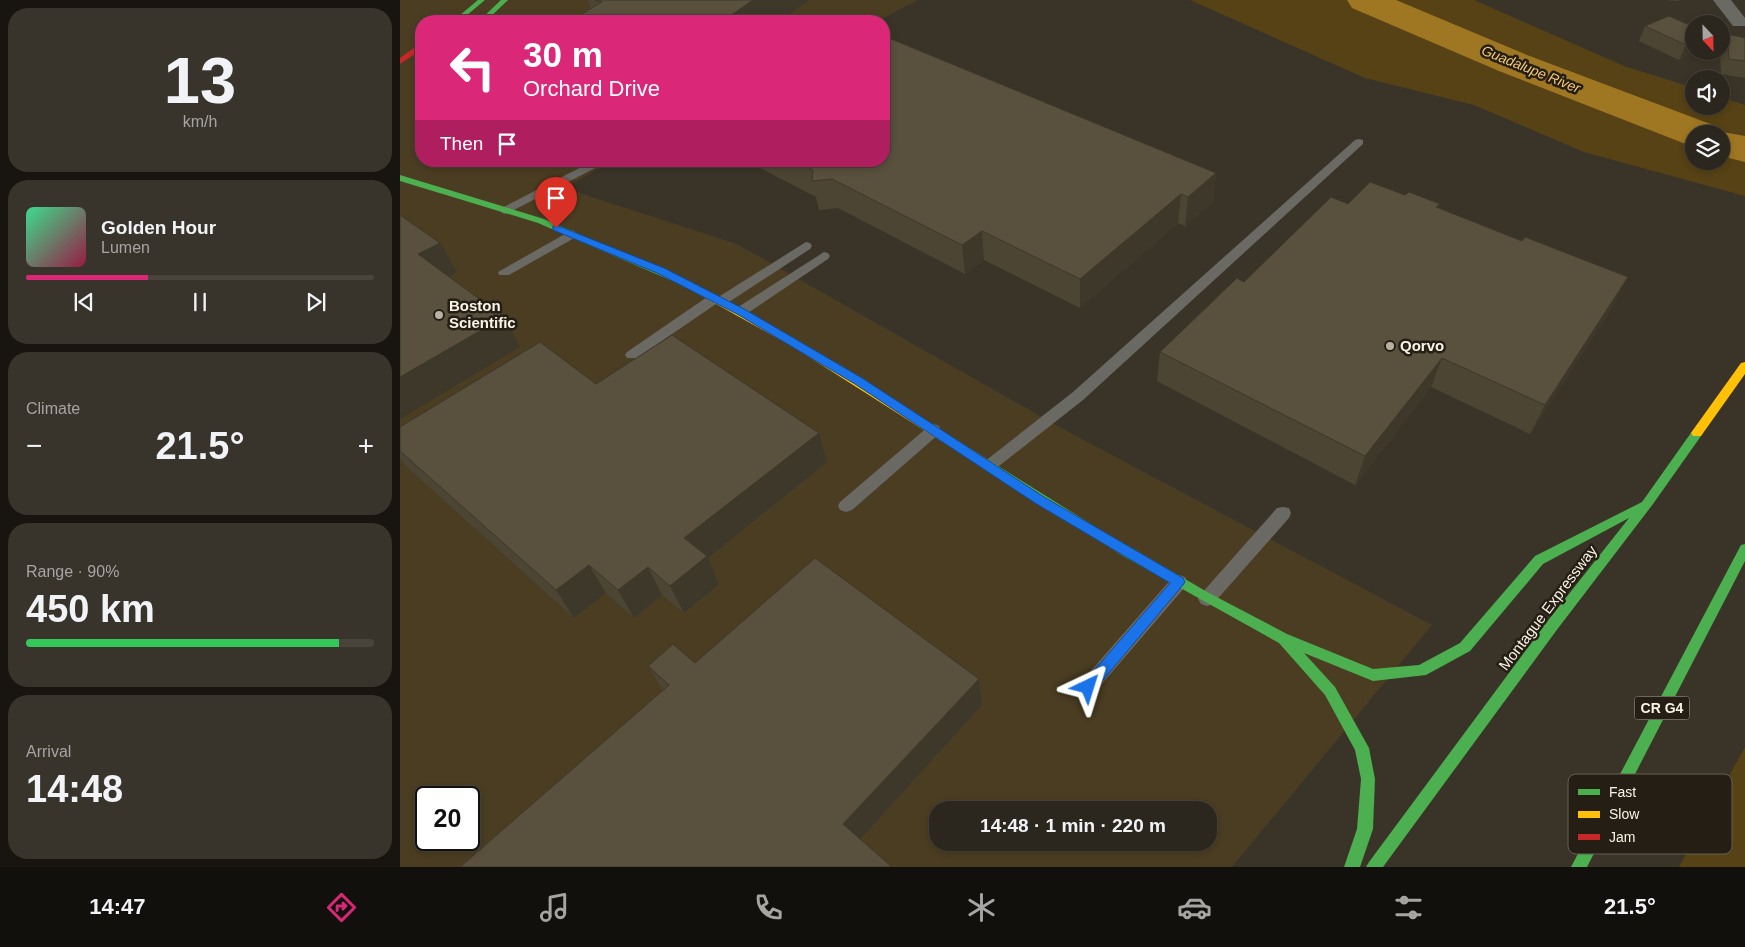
<!DOCTYPE html>
<meta charset="utf-8">
<style>
:root{--surface:#2c271e;--page:#38332b;--text:#f1f3f6;--muted:#a6a5a4;--line:#48443c;--accent:#db2777}
body{margin:0;font-family:Arial,sans-serif;background:var(--page);color:var(--text);height:100vh;display:flex;flex-direction:column;font-size:19px;white-space:nowrap}
*{box-sizing:border-box;margin:0}
p{font-size:16px;color:var(--muted)}
.icon{flex:none;width:28px;height:28px;fill:none;stroke:currentColor;stroke-width:2;stroke-linecap:round;stroke-linejoin:round}
.map{position:relative;flex:1;overflow:hidden}
.side{display:flex;flex-direction:column;gap:8px;padding:8px;background:#181510;width:400px}
.side>*{flex:none}
.guide{position:absolute;left:15px;top:15px;width:475px;height:152px;border-radius:20px;box-shadow:0 2px 8px #0003,0 0 0 1px var(--line);background:#db2777;color:#fff;overflow:hidden}
.needle{width:32px;rotate:158deg}
.fabs{position:absolute;left:1285px;top:15px;display:grid;gap:10px}
.fabs a{display:grid;place-items:center;width:45px;height:45px;border-radius:50%;background:var(--surface);box-shadow:0 2px 8px #0003,0 0 0 1px var(--line);font-size:25px}
.speed{position:absolute;left:15px;top:786px;display:flex;gap:10px;font-size:25px;font-weight:700;text-align:center}
.speed>*{display:grid;place-content:center;width:65px;height:65px;border-radius:50%;background:var(--surface);box-shadow:0 2px 8px #0003,0 0 0 1px var(--line);line-height:1}
.speed .limit{border:2px solid #111;border-radius:8px;background:#fff;color:#111}
.pin{position:absolute;display:grid;place-items:center;width:42px;height:42px;color:#fff;margin:-51px -21px;border-radius:50% 50% 50% 0;rotate:-45deg;box-shadow:0 0 5px #0007}
.pin .icon{rotate:45deg}
.me{position:absolute;width:55px;margin:-28px;rotate:41deg;stroke-linejoin:round;filter:drop-shadow(0 0 4px #0008)}
.turn{display:flex;align-items:center;gap:18px;height:105px;padding:0 25px;font-size:22px}
.turn .icon{width:65px;height:65px;stroke-width:2.5}
.turn b{display:block;font-size:35px;line-height:42px}
.then{display:flex;align-items:center;height:48px;padding:0 25px;background:#0003;gap:10px;font-size:19px}
.big{font-size:38px;font-weight:600;line-height:1.1}
.side .tile{flex:1;display:flex;flex-direction:column;justify-content:center;gap:8px;min-width:0;padding:0 18px;border-radius:20px;background:var(--page)}
.side .dial{align-items:center;gap:0}
.dial b{font-size:65px;line-height:1}
.song{display:flex;align-items:center;gap:15px}
.cover{width:60px;height:60px;border-radius:8px;background:linear-gradient(135deg,hsl(150 70% 55%),hsl(340 70% 35%))}
.played{height:5px;border-radius:2px;background:linear-gradient(90deg,var(--accent) 35%,var(--line) 35%)}
.keys{display:flex;justify-content:space-around;direction:ltr}
.heat{display:flex;justify-content:space-between;align-items:center;font-size:28px;direction:ltr}
.charge{height:8px;border-radius:4px;background:linear-gradient(90deg,#34c759 90%,var(--line) 0)}
.trip{position:absolute;left:529px;top:801px;width:288px;height:50px;border-radius:20px;background:var(--surface);box-shadow:0 2px 8px #0003,0 0 0 1px var(--line);font-weight:600;line-height:50px;text-align:center}
.tabs{display:flex;height:80px;justify-content:space-around;align-items:center;background:#12100c;color:var(--muted)}
.tabs .icon{width:35px;height:35px}
.tabs .selected{color:var(--accent)}
.tabs b{font-size:22px;color:var(--text)}
main{display:flex;flex:1;min-height:0}
.map>svg:first-child{display:block}
.built{fill:#4a3d22;fill-rule:evenodd}
.green{fill:#574215;fill-rule:evenodd}
.lines{fill:none;stroke-linecap:round;stroke-linejoin:round}
.river{fill:#9f7722;fill-rule:evenodd}
.lane{fill:#6b6964;fill-rule:evenodd}
.street{fill:#6b6964;fill-rule:evenodd}
.fast{fill:#4caf50;fill-rule:evenodd}
.slow{fill:#ffc107;fill-rule:evenodd}
.jam{fill:#c62828;fill-rule:evenodd}
.wall{fill:#4d4534}
.shaded-wall{fill:#3e382b}
.building{fill:#59503d;stroke:#3e382b}
.route{fill:#1a73e8;stroke:#114b97}
.poi-dot{fill:#b7b0a3;stroke:#241e15;stroke-width:2}
.labels{text-anchor:middle;stroke-width:5;stroke-linejoin:round;paint-order:stroke}
.far-water-label{font-size:14px;font-style:italic;fill:#f7c972;stroke:#241e15}
.shield{fill:#241e15;stroke:#bab3a7;stroke-width:1}
.shield-label{font-size:14px;font-weight:bold;fill:#faf3e5}
.poi-label{font-size:15px;font-weight:bold;fill:#faf3e5;stroke:#241e15;text-anchor:start}
.street-label{font-size:15px;fill:#faf3e5;stroke:#241e15}
.key{fill:#241e15;stroke:#645e53;stroke-width:1}
.key-label{font-size:14px;fill:#faf3e5}
</style>
<main>
<section class="side">
<div class="tile dial"><b>13</b><p>km/h</p></div>
<div class="tile">
<div class="song"><i class="cover"></i><div><b>Golden Hour</b><p>Lumen</p></div></div>
<div class="played"></div>
<div class="keys"><svg class="icon" aria-label="previous" viewBox="0 0 24 24"><path d="M18 5L8 12l10 7zM5 5v14"/></svg><svg class="icon" aria-label="pause" viewBox="0 0 24 24"><path d="M8 5v14M16 5v14"/></svg><svg class="icon" aria-label="next" viewBox="0 0 24 24"><path d="M6 5l10 7-10 7zM19 5v14"/></svg></div>
</div>
<div class="tile"><p>Climate</p>
<div class="heat"><a>−</a><b class="big">21.5°</b><a>+</a></div>
</div>
<div class="tile"><p>Range · 90%</p><b class="big">450 km</b><div class="charge"></div></div>
<div class="tile"><p>Arrival</p><b class="big">14:48</b></div>
</section>
<div class="map">
<svg width="1345" height="867" viewBox="0 0 1345 867">
<rect width="100%" height="100%" fill="#3a3428"/>
<path class="built" d="M0,0H518L478,21H21V161H213L164,188L337,244L663,429L1032,625L832,867H0ZM26,798H69V840H26ZM538,810H808V842H538Z"/>
<path class="green" d="M790,0H1074L1224,66L1294,88V106H1321V97L1345,105V196L1184,152L1074,105L965,78ZM1294,134H1321V161H1294Z
M1345,747V867H1279Z"/>
<g class="lines">
<path class="river" d="M947,0H996L1127,55L1313,125L1317,131L1345,136V162L1321,156V134H1294V146L1283,143L1099,71L952,8Z"/>
<path class="lane" d="M959,139L963,140V144L683,400L594,470H584L581,466L584,462L673,392L955,140Z
M198,161L201,164L199,166L108,213L104,214L98,210L191,162Z
M172,230L178,234L176,237L109,275H99L98,272Z
M406,242L410,243L412,246L410,249L326,304H316L237,358H227L225,355L227,352L310,295L320,296Z
M424,252L428,253L430,256L428,259L345,315H335L333,312L335,309Z
M534,424L539,426L541,430L539,434L452,510L446,512L440,510L438,506L440,502L529,426Z
M883,507L889,508L891,513L889,518L813,604L807,606L801,604L798,599L801,594L877,508Z
M779,575L785,577L787,582L785,587L694,693L688,695L682,693L679,687L682,681L773,577Z"/>
<path class="street" d="M1313,0H1331L1345,18V26H1333Z"/>
<path class="fast" d="M78,0H85L60,21H53Z
M101,0H108L86,21H79Z
M0,175L144,219L290,282L292,284L287,287L284,286L138,223L0,181Z
M1297,429L1303,433L1301,436L1253,504L1156,631L983,867H966L969,862L1146,623L1229,518L1143,564L1070,651L1026,675L973,681L904,653L935,687L969,748L975,779L973,829L960,867H944L957,829L961,779L955,750L925,695L879,643L723,556L574,462L572,459L574,456H582L694,526L809,593L887,634L973,669L1019,665L1060,643L1135,556L1242,502L1293,430Z
M1345,544V561L1187,867H1171L1341,545Z"/>
<path class="slow" d="M287,281L328,301L402,343L582,456L584,459L582,462H574L395,348L284,286L282,284Z
M1345,362V374L1301,436H1293L1291,433L1293,430L1341,363Z"/>
<path class="jam" d="M18,45H21V50L0,64V58Z"/>
</g>
<path class="wall" d="M188,0H409L191,9Z
M1264,0H1279L1278,1Z
M1269,16L1294,51L1279,60L1239,41L1245,26Z
M1327,34L1345,38V78L1321,74L1320,51H1321V46Z
M356,161H484L816,173L813,202L785,226L778,223L680,308L584,260L565,274L438,208L419,210L416,197L358,167Z
M948,204L1038,208L1213,306L1130,434L1031,387L955,485L757,381L760,352L844,282Z
M196,384L419,433L427,462L308,558L319,584L284,613L262,595L234,618L206,593L174,618L6,466L0,458V427Z
M295,663L579,679L582,705L460,839L263,691L248,666Z"/>
<path class="shaded-wall" d="M353,0H409L380,21H323Z
M1294,41V51H1297L1279,60L1286,45Z
M816,173L813,202L785,226L788,197Z
M781,194L778,223L680,308V279Z
M582,231L584,260L565,274L562,245Z
M40,243L57,272L35,284L18,254Z
M1228,277L1213,306L1130,434L1145,405Z
M104,317L120,347L0,419V377Z
M1042,358L1031,387L955,485L965,456Z
M419,433L427,462L308,558L319,584L284,613L270,586L284,538Z
M189,565L206,593L174,618L156,590Z
M248,567L262,595L234,618L218,590Z
M579,679L582,705L453,847L443,824Z"/>
<path class="building" d="M195,0H353L323,21H170L202,2Z
M1269,16L1287,24L1294,20L1302,24H1294V41L1286,45L1245,26Z
M1327,34L1345,38V61L1329,59Z
M484,36L816,173L788,197L781,194L680,279L582,231L562,245L432,179L412,181L413,170L396,161H484Z
M970,182L1005,195L1009,192L1040,204L1036,207L1122,241L1125,237L1228,277L1145,405L1042,358L965,456L760,352L837,278L844,282L931,197L948,204Z
M0,215L40,243L18,254L104,317L0,377Z
M272,335L419,433L284,538L307,556L270,586L248,567L218,590L189,565L156,590L0,451V427L140,342L196,384Z
M415,558L579,679L443,824L492,867H60L269,685L248,666L273,644L295,663Z"/>
<path class="route" d="M156,225L264,268L344,309L462,378L644,497L783,578L785,582L783,585L693,692L688,693L683,692L681,687L683,683L770,583L635,503L455,384L337,314L257,273L153,230V226Z"/>
<g class="poi-dot">
<circle cx="39" cy="315" r="5"/>
<circle cx="990" cy="346" r="5"/>
</g>
<g class="labels">
<g class="far-water-label">
<text transform="translate(1131 69) rotate(22)" y="5">Guadalupe River</text>
</g>
<rect class="shield" x="1234.5" y="696.5" width="55" height="23" rx="4"/>
<g class="shield-label">
<text x="1262" y="713">CR G4</text>
</g>
<g class="poi-label">
<text x="49" y="311">Boston<tspan x="49" dy="17">Scientific</tspan></text>
<text x="1000" y="351">Qorvo</text>
</g>
<g class="street-label">
<text transform="translate(1148 608) rotate(-53)" y="5">Montague Expressway</text>
</g>
</g>
<rect x="1168" y="774" width="164" height="80" rx="8" class="key"/>
<rect x="1178" y="789" width="22" height="6" fill="#4caf50"/>
<rect x="1178" y="811" width="22" height="7" fill="#ffc107"/>
<rect x="1178" y="834" width="22" height="6" fill="#c62828"/>
<g class="key-label">
<text x="1209" y="797">Fast</text>
<text x="1209" y="819">Slow</text>
<text x="1209" y="842">Jam</text>
</g>
</svg>
<div class="fabs">
<a><svg class="needle" viewBox="-14 -14 28 28"><path d="M0-13l5 13h-10z" fill="#e53935"/><path d="M0 13l5-13h-10z" fill="#a6a5a4"/></svg></a>
<a><svg class="icon" aria-label="sound" viewBox="0 0 24 24"><path d="M4 9h4l5-4v14l-5-4H4zM17 9q2 3 0 6"/></svg></a>
<a><svg class="icon" aria-label="layers" viewBox="0 0 24 24"><path d="M12 4l9 5-9 5-9-5zM3 14l9 5 9-5"/></svg></a>
</div>
<div class="speed"><div class="limit">20</div></div>
<div class="pin" style="left:156px;top:228px;background:#d93025"><svg class="icon" aria-label="arrive" viewBox="0 0 24 24"><path d="M6 21V4h12l-3 4 3 4H6"/></svg></div>
<svg class="me" style="left:688px;top:687px" viewBox="-20 -20 40 40"><path d="M0-17L14 15 0 8-14 15z" fill="#1a73e8" stroke="#fff" stroke-width="4"/></svg>
<div class="trip">14:48 · 1 min · 220 m</div>
<div class="guide">
<div class="turn"><svg class="icon" aria-label="left" viewBox="0 0 24 24"><path d="M17 20v-9H6M10 6l-5 5 5 5"/></svg><div><b>30 m</b>Orchard Drive</div></div>
<div class="then">Then<svg class="icon" aria-label="arrive" viewBox="0 0 24 24"><path d="M6 21V4h12l-3 4 3 4H6"/></svg></div>
</div>
</div>
</main>
<nav class="tabs">
<b>14:47</b>
<svg class="icon selected" aria-label="directions" viewBox="0 0 24 24"><path d="M12 3l9 9-9 9-9-9zM9 14v-3h6M13 9l2 2-2 2"/></svg>
<svg class="icon" aria-label="music" viewBox="0 0 24 24"><path d="M9 18V5l10-2v13"/><circle cx="6" cy="18" r="3"/><circle cx="16" cy="16" r="3"/></svg>
<svg class="icon" aria-label="phone" viewBox="0 0 24 24"><path d="M5 4h4l2 5-3 2q2 4 5 5l2-3 5 2v4C11 20 4 13 5 4z"/></svg>
<svg class="icon" aria-label="climate" viewBox="0 0 24 24"><path d="M12 3v18M4 7l16 10M4 17L20 7"/></svg>
<svg class="icon" aria-label="car" viewBox="0 0 24 24"><path d="M5 17H2v-5l4-1 3-4h7l3 4 3 1v5h-3M9 17h6M6 11h13"/><circle cx="7" cy="17" r="2"/><circle cx="17" cy="17" r="2"/></svg>
<svg class="icon" aria-label="filters" viewBox="0 0 24 24"><path d="M4 7h16M4 17h16"/><circle cx="9" cy="7" r="2"/><circle cx="15" cy="17" r="2"/></svg>
<b>21.5°</b>
</nav>
